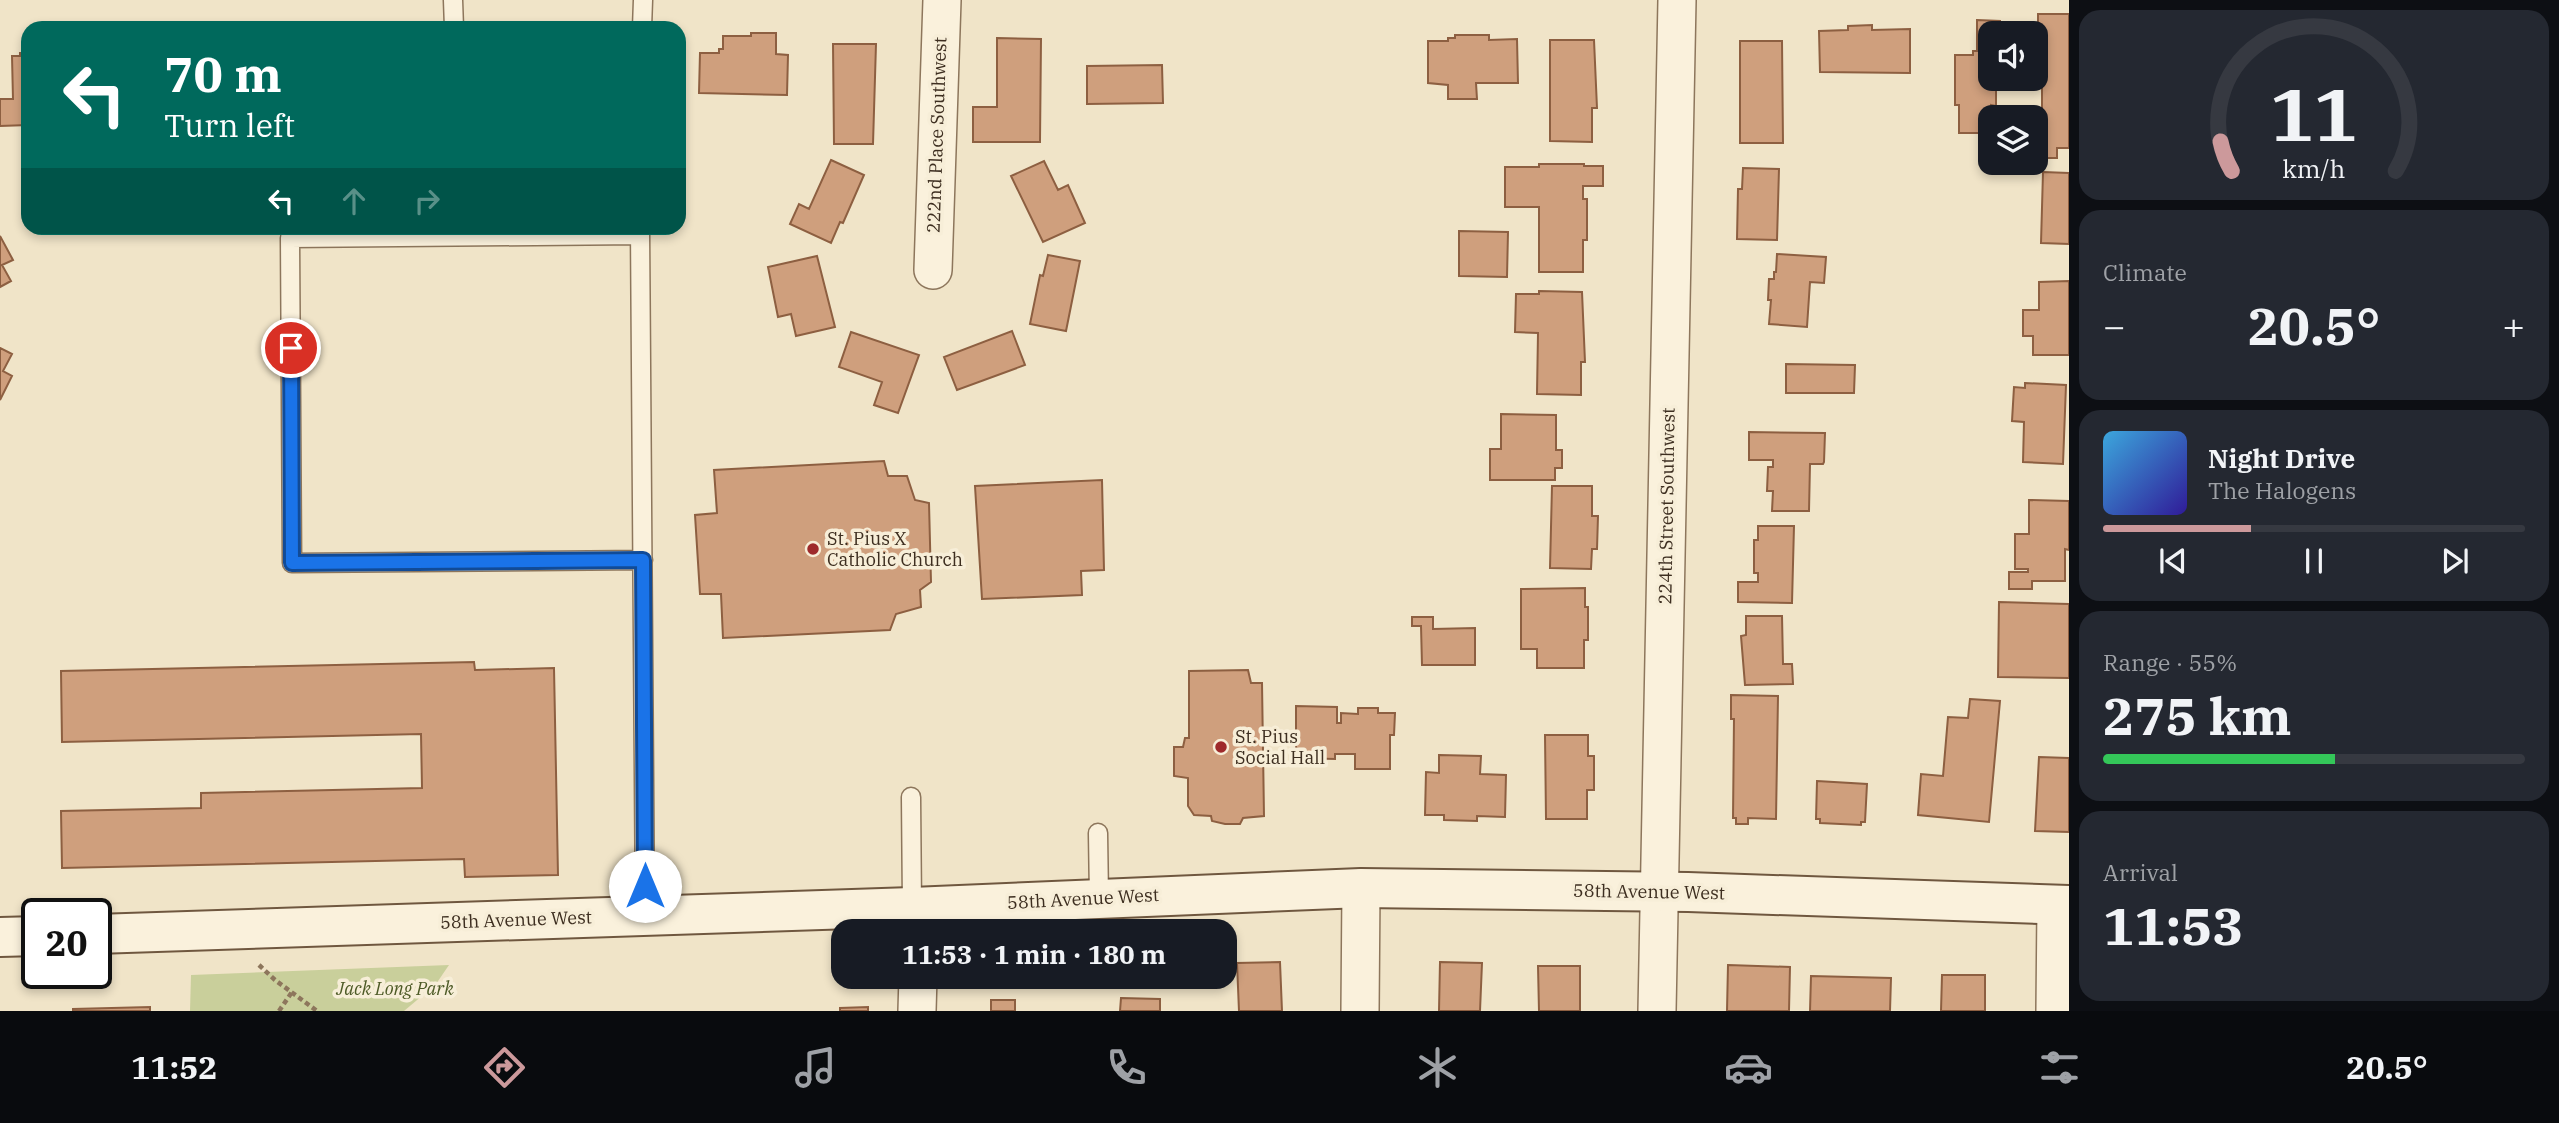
<!DOCTYPE html>
<meta charset="utf-8">
<style>
:root{--surface:#171b24;--page:#242831;--text:#f1f3f6;--muted:#9ea1a6;--line:#363941;--accent:#cc999b}
body{margin:0;font-family:"IBM Plex Serif",serif;background:var(--page);color:var(--text);height:100vh;display:flex;flex-direction:column;font-size:26px;white-space:nowrap}
*{box-sizing:border-box;margin:0}
p{font-size:23px;color:var(--muted)}
.icon{flex:none;width:38px;height:38px;fill:none;stroke:currentColor;stroke-width:2;stroke-linecap:round;stroke-linejoin:round}
.map{position:relative;flex:1;overflow:hidden}
.details{display:flex;flex-direction:column;gap:10px;padding:10px;background:#0d0f14;width:490px}
.details>*{flex:none}
.hud{position:absolute;left:21px;top:21px;width:665px;height:214px;border-radius:21px;box-shadow:0 4px 10px #0003;background:#00695c;color:#fff;overflow:hidden}
.fabs{position:absolute;left:1978px;top:21px;display:grid;gap:14px}
.fabs a{display:grid;place-items:center;width:70px;height:70px;border-radius:14px;background:var(--surface);box-shadow:0 4px 10px #0003;font-size:35px}
.speed{position:absolute;left:21px;top:898px;display:flex;gap:14px;font-size:35px;font-weight:700;text-align:center}
.speed>*{display:grid;place-content:center;width:91px;height:91px;border-radius:50%;background:var(--surface);box-shadow:0 4px 10px #0003;line-height:1}
.speed .limit{border:4px solid #111;border-radius:10px;background:#fff;color:#111}
.pin{position:absolute;display:grid;place-items:center;width:60px;height:60px;color:#fff;margin:-30px;border:4px solid #fff;border-radius:50%;box-shadow:0 2px 7px #0007}
.me{position:absolute;width:77px;margin:-38px;rotate:0deg;stroke-linejoin:round;filter:drop-shadow(0 0 5px #0008)}
.turn{display:flex;align-items:center;gap:24px;height:147px;padding:0 28px;font-size:32px}
.turn .icon{width:91px;height:91px;stroke-width:2.5}
.turn b{display:block;font-size:49px;line-height:60px}
.lanes{display:flex;align-items:center;height:66px;padding:0 28px;background:#0003;justify-content:center;gap:35px;direction:ltr}
.lanes .off{opacity:.35}
.big{font-size:52px;font-weight:700;line-height:1.1}
.details .card{flex:1;display:flex;flex-direction:column;justify-content:center;gap:10px;min-width:0;padding:0 24px;border-radius:21px;background:var(--page)}
.details .dial{align-items:center;gap:0}
.dial svg{height:182px;overflow:visible;fill:none;stroke:var(--line);stroke-width:7;stroke-linecap:round;text-anchor:middle}
.dial text{fill:var(--text);stroke:none}
.song{display:flex;align-items:center;gap:21px}
.cover{width:84px;height:84px;border-radius:10px;background:linear-gradient(135deg,hsl(200 70% 55%),hsl(250 70% 35%))}
.played{height:7px;border-radius:4px;background:linear-gradient(90deg,var(--accent) 35%,var(--line) 35%)}
.keys{display:flex;justify-content:space-around;direction:ltr}
.heat{display:flex;justify-content:space-between;align-items:center;font-size:38px;direction:ltr}
.charge{height:10px;border-radius:5px;background:linear-gradient(90deg,#34c759 55%,var(--line) 0)}
.trip{position:absolute;left:831px;top:919px;width:406px;height:70px;border-radius:21px;background:var(--surface);box-shadow:0 4px 10px #0003;font-weight:700;line-height:70px;text-align:center}
.menu{display:flex;height:112px;justify-content:space-around;align-items:center;background:#090b0e;color:var(--muted)}
.menu .icon{width:49px;height:49px}
.menu .active{color:var(--accent)}
.menu b{font-size:32px;color:var(--text)}
main{display:flex;flex:1;min-height:0}
.map>svg:first-child{display:block}
.green{fill:#c9cf9b}
.building{fill:#cf9f7d;stroke:#8d5f41;stroke-width:2}
.lines{fill:none;stroke-linecap:round;stroke-linejoin:round}
.lane-casing{stroke:#8d765c;stroke-width:21}
.street-casing{stroke:#8d765c;stroke-width:40}
.secondary-casing{stroke:#6f573f;stroke-width:42}
.path{stroke:#8d765c;stroke-width:4.5;stroke-dasharray:5 3.5;stroke-linecap:butt}
.lane{stroke:#faf1dc;stroke-width:18}
.street{stroke:#faf1dc;stroke-width:37}
.secondary{stroke:#faf1dc;stroke-width:38}
.route-casing{stroke:#114b97;stroke-width:18}
.route{stroke:#1a73e8;stroke-width:12}
.poi-dot{fill:#9e2a2b;stroke:#f7eed8;stroke-width:2.5}
.labels{text-anchor:middle;stroke-width:7;stroke-linejoin:round;paint-order:stroke}
.street-label{font-size:18px;fill:#3d2e20;stroke:#f7eed8}
.poi-label{font-size:18px;fill:#3d2e20;stroke:#f7eed8;text-anchor:start}
.park-label{font-size:18px;font-style:italic;fill:#4d5a26;stroke:#f7eed8}
</style>
<main>
<div class="map">
<svg width="2069" height="1011" viewBox="0 0 2069 1011">
<rect width="100%" height="100%" fill="#f0e4c8"/>
<path class="green" d="M449,965L436,984L404,1011H190L191,975Z"/>
<path class="building" d="M2038,14H2069V148H2057V158H2035V123H2042V80H2038Z
M1977,20L2000,21V33H1990V79H2004L2003,84H1996V106L1991,105L1990,133H1959V105H1955V55H1973V51H1977Z
M1872,25V30L1910,29V73L1820,72L1819,31L1848,30V26Z
M751,33H776V54L788,55L787,95L699,93L700,53H719V49H723V36H751Z
M1455,35H1489V40L1517,39L1518,83H1476L1477,99H1448V85L1428,83V41H1448V38H1455Z
M997,38L1041,39L1040,142H973V107H997Z
M1550,40H1594L1597,108H1592V142L1550,141Z
M1740,41H1782L1783,143H1740Z
M833,44H876L873,144H834Z
M20,53H28V125L0,126V99H13L12,56H20Z
M1162,65L1163,103L1087,104V66Z
M831,160L864,175L843,223L840,222L831,243L790,224L799,204L809,209Z
M1044,161L1058,190L1068,185L1085,223L1043,242L1011,176Z
M1539,164H1584V166H1603V186H1583V199H1587V240H1583V272H1539V207H1505V167H1539Z
M1743,168L1779,169L1777,240L1737,239L1738,189H1742Z
M2043,172L2069,173V244L2041,243Z
M1459,231L1508,232L1507,277L1459,276Z
M0,236L13,260L2,265L11,281L0,287Z
M1777,254L1826,257L1824,283L1810,282L1807,327L1769,324L1771,300H1768L1769,279H1774V272H1776Z
M1048,255L1080,261L1066,331L1030,324L1040,275L1043,276Z
M817,256L835,327L796,336L791,314L778,317L768,267Z
M2069,281V355H2033V336H2023V310H2039V282Z
M1539,291L1582,292L1585,362H1581V395L1537,394L1538,333L1515,332L1516,294H1539Z
M1012,331L1025,365L957,390L944,357Z
M851,332L919,355L898,413L874,405L882,382L839,367Z
M0,348L12,354L3,371L12,376L0,400Z
M1786,364L1855,365L1854,393H1786Z
M2025,383L2066,385L2063,464L2023,462L2024,422L2012,421L2014,387L2025,388Z
M1501,414L1556,415V450H1562V468H1555V480H1490V449H1501Z
M1749,432L1825,433L1824,462L1823,464H1810L1809,511H1772L1773,491H1767L1768,467H1773V460H1749Z
M884,461L888,476H907L915,500L929,503L931,582L920,590L921,607L896,614L890,630L723,638L721,594H700L695,515L717,513L714,470Z
M1102,480L1104,570L1081,571L1082,595L982,599L975,486Z
M1552,486H1592V516H1598L1597,549H1592L1591,569L1550,568Z
M2029,500L2069,501V550L2065,549V581H2032V589H2009V572H2028V569H2015V534H2029Z
M1758,526H1794L1792,603L1738,602V582H1758V573H1754V540H1758Z
M1585,588V607H1588V640H1584V668H1537V649H1521V589Z
M1999,602L2069,604V678L1998,677Z
M1746,616H1782L1783,664H1792L1793,684L1745,685L1741,636L1746,635Z
M1412,617H1433V629L1475,628V665H1422L1421,626H1412Z
M474,662L475,670L554,668L558,875L465,877L464,859L62,868L61,811L201,808V793L422,788L421,734L62,742L61,671Z
M1248,670L1251,683H1262L1264,816L1243,818L1240,824H1225L1212,821L1211,816L1194,815L1188,806V778L1174,776V747H1183L1185,738H1189V671Z
M1731,695L1778,696L1776,819L1748,818V824H1736V818H1733L1734,719H1731Z
M1970,699L2000,701L1989,822L1918,815L1921,774L1943,776L1948,717L1968,718Z
M1296,706L1337,707V723H1341V713L1358,714V708H1378V713H1395L1394,735H1390V769H1355V754H1335V759L1296,758Z
M1545,735H1588V756H1594V790H1587V819H1546Z
M1439,755L1481,756L1480,774L1506,775L1505,817L1477,816V821L1444,820V815H1425L1426,772L1439,773Z
M2039,757L2069,758V832L2035,831Z
M1817,781L1867,784L1865,822H1861V825L1820,823V819H1816Z
M1280,962L1282,1011H1239L1237,963Z
M1440,962L1482,963L1480,1011H1439Z
M1728,965L1790,967L1789,1011H1727Z
M1538,966H1580V1011H1539Z
M1942,975H1985V1011H1941Z
M1811,976L1891,978L1890,1011H1810Z
M1121,998L1160,999V1011H1120Z
M991,1000H1015V1011H991Z
M150,1007V1011H73V1009Z
M868,1007V1011H840V1008Z"/>
<g class="lines">
<defs>
<path id="lane" d="M453,0L454,28
M642,28L643,0
M640,228L645,916
M640,235L290,238L292,563L643,560
M911,797L912,907
M1098,833L1099,898"/>
<path id="street" d="M933,270L942,0
M917,1011L918,976
M1360,1011L1361,888
M1657,1011L1677,0
M2055,1011L2056,905"/>
<path id="secondary" d="M96,934L912,907L1361,888L1688,892L2069,905
M0,937L37,936"/>
</defs>
<use href="#lane" class="lane-casing"/>
<use href="#street" class="street-casing"/>
<use href="#secondary" class="secondary-casing"/>
<path class="path" d="M259,965L275,980L317,1011
M279,1011L292,992"/>
<use href="#lane" class="lane"/>
<use href="#street" class="street"/>
<use href="#secondary" class="secondary"/>
</g>
<g class="lines">
<defs>
<path id="route" d="M291,348L292,563L643,560L645,886"/>
</defs>
<use href="#route" class="route-casing"/>
<use href="#route" class="route"/>
</g>
<g class="poi-dot">
<circle cx="813" cy="549" r="7"/>
<circle cx="1221" cy="747" r="7"/>
</g>
<g class="labels">
<g class="street-label">
<text transform="translate(937 135) rotate(-88)" y="6">222nd Place Southwest</text>
<text transform="translate(1667 506) rotate(-89)" y="6">224th Street Southwest</text>
<text transform="translate(1649 892) rotate(1)" y="6">58th Avenue West</text>
<text transform="translate(1083 899) rotate(-3)" y="6">58th Avenue West</text>
<text transform="translate(516 920) rotate(-2)" y="6">58th Avenue West</text>
</g>
<g class="poi-label">
<text x="827" y="545">St. Pius X<tspan x="827" dy="21">Catholic Church</tspan></text>
<text x="1235" y="743">St. Pius<tspan x="1235" dy="21">Social Hall</tspan></text>
</g>
<g class="park-label">
<text x="395" y="995">Jack Long Park</text>
</g>
</g>
</svg>
<div class="fabs">
<a><svg class="icon" aria-label="sound" viewBox="0 0 24 24"><path d="M4 9h4l5-4v14l-5-4H4zM17 9q2 3 0 6"/></svg></a>
<a><svg class="icon" aria-label="layers" viewBox="0 0 24 24"><path d="M12 4l9 5-9 5-9-5zM3 14l9 5 9-5"/></svg></a>
</div>
<div class="speed"><div class="limit">20</div></div>
<div class="pin" style="left:291px;top:348px;background:#d93025"><svg class="icon" aria-label="arrive" viewBox="0 0 24 24"><path d="M6 21V4h12l-3 4 3 4H6"/></svg></div>
<svg class="me" style="left:645px;top:886px" viewBox="-20 -20 40 40"><circle r="19" fill="#fff"/><path d="M0-13L10 11 0 6-10 11z" fill="#1a73e8"/></svg>
<div class="trip">11:53 · 1 min · 180 m</div>
<div class="hud">
<div class="turn"><svg class="icon" aria-label="left" viewBox="0 0 24 24"><path d="M17 20v-9H6M10 6l-5 5 5 5"/></svg><div><b>70 m</b>Turn left</div></div>
<div class="lanes"><svg class="icon" aria-label="left" viewBox="0 0 24 24"><path d="M17 20v-9H6M10 6l-5 5 5 5"/></svg><svg class="icon off" aria-label="ahead" viewBox="0 0 24 24"><path d="M12 20V5M6 11l6-6 6 6"/></svg><svg class="icon off" aria-label="right" viewBox="0 0 24 24"><path d="M7 20v-9h11M14 6l5 5-5 5"/></svg></div>
</div>
</div>
<section class="details">
<div class="card dial"><svg viewBox="0 0 100 80">
<path d="M14 69A42 42 0 1 1 86 69"/>
<path d="M14 69A42 42 0 0 1 9 56" stroke="#cc999b"/>
<text x="50" y="56" font-size="32" font-weight="700">11</text>
<text x="50" y="72" font-size="11">km/h</text>
</svg></div>
<div class="card"><p>Climate</p>
<div class="heat"><a>−</a><b class="big">20.5°</b><a>+</a></div>
</div>
<div class="card">
<div class="song"><i class="cover"></i><div><b>Night Drive</b><p>The Halogens</p></div></div>
<div class="played"></div>
<div class="keys"><svg class="icon" aria-label="previous" viewBox="0 0 24 24"><path d="M18 5L8 12l10 7zM5 5v14"/></svg><svg class="icon" aria-label="pause" viewBox="0 0 24 24"><path d="M8 5v14M16 5v14"/></svg><svg class="icon" aria-label="next" viewBox="0 0 24 24"><path d="M6 5l10 7-10 7zM19 5v14"/></svg></div>
</div>
<div class="card"><p>Range · 55%</p><b class="big">275 km</b><div class="charge"></div></div>
<div class="card"><p>Arrival</p><b class="big">11:53</b></div>
</section>
</main>
<nav class="menu">
<b>11:52</b>
<svg class="icon active" aria-label="directions" viewBox="0 0 24 24"><path d="M12 3l9 9-9 9-9-9zM9 14v-3h6M13 9l2 2-2 2"/></svg>
<svg class="icon" aria-label="music" viewBox="0 0 24 24"><path d="M9 18V5l10-2v13"/><circle cx="6" cy="18" r="3"/><circle cx="16" cy="16" r="3"/></svg>
<svg class="icon" aria-label="phone" viewBox="0 0 24 24"><path d="M5 4h4l2 5-3 2q2 4 5 5l2-3 5 2v4C11 20 4 13 5 4z"/></svg>
<svg class="icon" aria-label="climate" viewBox="0 0 24 24"><path d="M12 3v18M4 7l16 10M4 17L20 7"/></svg>
<svg class="icon" aria-label="car" viewBox="0 0 24 24"><path d="M5 17H2v-5l4-1 3-4h7l3 4 3 1v5h-3M9 17h6M6 11h13"/><circle cx="7" cy="17" r="2"/><circle cx="17" cy="17" r="2"/></svg>
<svg class="icon" aria-label="filters" viewBox="0 0 24 24"><path d="M4 7h16M4 17h16"/><circle cx="9" cy="7" r="2"/><circle cx="15" cy="17" r="2"/></svg>
<b>20.5°</b>
</nav>
